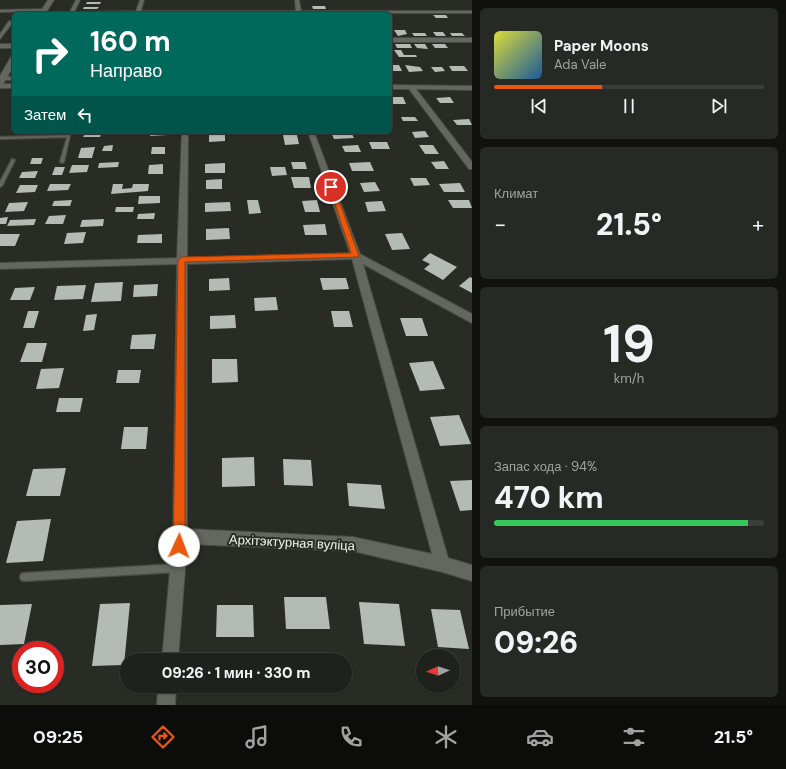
<!DOCTYPE html>
<html lang="ru">
<meta charset="utf-8">
<style>
:root{--surface:#1f211c;--page:#272925;--text:#f1f3f6;--muted:#a1a3a3;--line:#3c3e3b;--accent:#ea580c}
body{margin:0;font-family:"DM Sans",sans-serif;background:var(--page);color:var(--text);height:100vh;display:flex;flex-direction:column;font-size:15px;white-space:nowrap}
*{box-sizing:border-box;margin:0}
p{font-size:13px;color:var(--muted)}
.icon{flex:none;width:22px;height:22px;fill:none;stroke:currentColor;stroke-width:2;stroke-linecap:round;stroke-linejoin:round}
.map{position:relative;flex:1;overflow:hidden}
.sheet{display:flex;flex-direction:column;gap:8px;padding:8px;background:#11120f;width:314px}
.sheet>*{flex:none}
.guide{position:absolute;left:12px;top:12px;width:380px;height:122px;border-radius:6px;box-shadow:0 1px 3px #0004,0 0 0 1px var(--line);background:#00695c;color:#fff;overflow:hidden}
.needle{width:26px;rotate:267deg}
.tools{position:absolute;left:416px;top:649px;display:grid;gap:8px}
.tools a{display:grid;place-items:center;width:44px;height:44px;border-radius:50%;background:var(--surface);box-shadow:0 1px 3px #0004,0 0 0 1px var(--line);font-size:20px}
.speed{position:absolute;left:12px;top:641px;display:flex;gap:8px;font-size:20px;font-weight:700;text-align:center}
.speed>*{display:grid;place-content:center;width:52px;height:52px;border-radius:50%;background:var(--surface);box-shadow:0 1px 3px #0004,0 0 0 1px var(--line);line-height:1}
.speed .limit{border:6px solid #d22;background:#fff;color:#111}
.pin{position:absolute;display:grid;place-items:center;width:34px;height:34px;color:#fff;margin:-17px;border:2px solid #fff;border-radius:50%;box-shadow:0 1px 4px #0007}
.me{position:absolute;width:44px;margin:-22px;rotate:2deg;stroke-linejoin:round;filter:drop-shadow(0 0 3px #0008)}
.turn{display:flex;align-items:center;gap:14px;height:84px;padding:0 12px;font-size:18px}
.turn .icon{width:52px;height:52px;stroke-width:2.5}
.turn b{display:block;font-size:28px;line-height:34px}
.then{display:flex;align-items:center;height:38px;padding:0 12px;background:#0003;gap:8px;font-size:15px}
.big{font-size:30px;font-weight:800;line-height:1.1}
.sheet .card{flex:1;display:flex;flex-direction:column;justify-content:center;gap:6px;min-width:0;padding:0 14px;border-radius:6px;background:var(--page)}
.sheet .dial{align-items:center;gap:0}
.dial b{font-size:52px;line-height:1}
.song{display:flex;align-items:center;gap:12px}
.cover{width:48px;height:48px;border-radius:6px;background:linear-gradient(135deg,hsl(60 70% 55%),hsl(210 70% 35%))}
.played{height:4px;border-radius:2px;background:linear-gradient(90deg,var(--accent) 40%,var(--line) 40%)}
.keys{display:flex;justify-content:space-around;direction:ltr}
.heat{display:flex;justify-content:space-between;align-items:center;font-size:22px;direction:ltr}
.charge{height:6px;border-radius:3px;background:linear-gradient(90deg,#34c759 94%,var(--line) 0)}
.trip{position:absolute;left:120px;top:653px;width:232px;height:40px;border-radius:20px;background:var(--surface);box-shadow:0 1px 3px #0004,0 0 0 1px var(--line);font-weight:800;line-height:40px;text-align:center}
.menu{display:flex;height:64px;justify-content:space-around;align-items:center;background:#0c0d0b;color:var(--muted)}
.menu .icon{width:28px;height:28px}
.menu .on{color:var(--accent)}
.menu b{font-size:18px;color:var(--text)}
main{display:flex;flex:1;min-height:0}
.map>svg:first-child{display:block}
.building{fill:#b3bbb4}
.lines{fill:none;stroke-linecap:round;stroke-linejoin:round}
.service-casing{stroke:#484a44;stroke-width:2.5}
.minor-casing{stroke:#484a44;stroke-width:2}
.secondary-casing{stroke:#484a44;stroke-width:2}
.service{fill:#64675f;fill-rule:evenodd}
.minor{fill:#64675f;fill-rule:evenodd}
.secondary{fill:#64675f;fill-rule:evenodd}
.route{fill:#ea580c;stroke:#983908}
.labels{text-anchor:middle;stroke-width:4;stroke-linejoin:round;paint-order:stroke}
.near-street-label{font-size:13px;fill:#f3f5f0;stroke:#292c25}
</style>
<main>
<div class="map">
<svg width="472" height="705" viewBox="0 0 472 705">
<rect width="100%" height="100%" fill="#292c25"/>
<path class="building" d="M87,2H101L100,4H86Z
M312,6H325L326,9H313Z
M84,7H99L97,9H83Z
M433,15H446L448,18H436Z
M394,30H405L407,34L398,36Z
M433,32H443L446,36H436Z
M412,33H425L427,36H414Z
M450,33H462L465,36H452Z
M395,44H410L412,48H397Z
M414,44H425L428,49L417,48Z
M432,44H445L448,48H435Z
M394,50H401L404,55H416L417,57H399Z
M390,65H399L402,71H391Z
M405,65L420,67L423,71L409,72Z
M449,66H464L468,71H452Z
M431,67H442L445,71L435,72Z
M390,97H403L406,104H390Z
M450,97L454,103H440L436,98Z
M401,117H415L418,121H403Z
M469,119L472,125H457L453,120Z
M425,131L429,137L415,138L412,132Z
M86,132H102L100,137H83Z
M151,132H168V135L150,136Z
M331,132H351L354,138L334,139Z
M209,133H225V141L209,142Z
M283,135H297L299,144L285,145Z
M369,142H387L390,149H372Z
M113,145L112,151H102L104,146Z
M358,145L361,152H345L342,146Z
M419,145H433L439,154H425Z
M95,147L92,158H78L81,148Z
M152,147H165V154H151Z
M32,158H43L41,164H30Z
M444,161L449,169H436L431,162Z
M119,162L118,167L98,168L99,163Z
M291,162H305L307,169H293Z
M370,162L374,171H352L349,163Z
M225,163V173H205V164Z
M163,164V174H148L149,165Z
M72,165H89L87,172L69,173Z
M55,167H65L62,175H52Z
M270,167H285L287,175L272,176Z
M38,171L35,178H19L22,172Z
M291,177H309L311,188H294Z
M410,178H426L430,185L414,186Z
M222,179V189H206V180Z
M375,182L380,191L364,192L360,183Z
M460,183L465,192H444L439,184Z
M50,184H71L68,190L47,191Z
M113,184H123L122,189L132,188L133,184H149L148,191L111,194Z
M20,185H38L35,192L16,193Z
M139,196H160V203L138,204Z
M72,200L70,206H52L54,201Z
M247,200H258L261,213L249,214Z
M317,200L320,212H305L302,201Z
M448,200H469L472,208H453Z
M382,201L386,211L368,212L365,202Z
M28,202L24,211L5,212L9,203Z
M230,202L231,211L205,212V203Z
M116,207H134L133,212H115Z
M155,213L154,219H137L138,214Z
M66,215L63,224H45L49,216Z
M8,217L6,224H0V218Z
M36,219L34,225L7,226L10,220Z
M104,219L103,226L80,227L82,220Z
M325,224L327,235H305L303,225Z
M229,228L230,239L206,240V229Z
M86,232L83,243L64,244L67,233Z
M402,233L410,249L392,250L385,234Z
M0,234H20L15,246H0Z
M162,234V243H137L138,235Z
M430,253L457,267L443,280L424,269L430,264L422,260Z
M470,277L472,278V293L459,286Z
M229,278L230,290L209,291V279Z
M320,278H346L349,289L323,290Z
M123,282L121,301L91,302L95,283Z
M158,284L157,296L133,297L134,285Z
M86,285L83,299L54,300L57,286Z
M35,287L30,300H10L15,288Z
M276,297L278,310L255,311L254,298Z
M28,311H39L34,328H23Z
M331,311H349L353,327H334Z
M97,314L94,330L83,331L86,315Z
M235,315L236,328L210,329V316Z
M400,318H422L428,336H406Z
M156,334L154,349H130L132,335Z
M27,343H47L42,362H20Z
M212,359H237L238,382L212,383Z
M433,361L445,389L420,391L409,363Z
M64,368L59,388L36,389L41,369Z
M118,370H141L139,383H116Z
M59,398H83L80,412H56Z
M459,415L471,444L440,446L430,417Z
M124,427H148L146,449H121Z
M254,457L255,486L222,487V458Z
M283,459L311,460L313,486L284,485Z
M66,468L60,496H26L33,469Z
M472,480V510L460,511L450,481Z
M347,483L381,485L385,509L349,506Z
M51,519L43,561L6,563L17,521Z
M284,597H326L330,629H286Z
M359,602L399,604L405,646L364,644Z
M130,603L124,665L92,666L100,604Z
M32,604L24,644L0,645V605Z
M217,605H253L254,637H216Z
M431,609L460,610L469,649L438,647Z"/>
<g class="lines">
<defs>
<path id="service" d="M70,135L64,162L62,163L60,162L67,137L0,139V137Z
M12,159L15,160L2,186L0,187V182Z
M177,564L180,565L181,568L180,571L177,572L24,581L21,580L20,577L21,574L24,573Z"/>
<path id="minor" d="M76,0H80L74,12L136,11L140,0H144L141,11H296L295,0H299L301,11H472V13H41L70,12Z
M46,9L44,11L0,12V10Z
M9,21L13,22L0,39V34Z
M390,38H472V42H390Z
M0,44H14V48H0Z
M14,76V80H0V78Z
M0,84H14V88H0Z
M390,85L472,86V90L416,89L472,162V169H469L409,89H390Z
M182,132H188L187,258L350,253L308,132H314L360,254L472,314V323L363,264L448,558L472,565V581L442,572L353,551L187,544L178,660H162L173,536L177,264L0,269V263L177,258ZM352,259L432,554L353,537L187,529V264Z
M158,686H176L175,705H157Z"/>
<path id="secondary" d="M48,0H54L45,14H39Z
M11,57H14V65L3,84H0V76Z"/>
</defs>
<use href="#service" class="service-casing"/>
<use href="#minor" class="minor-casing"/>
<use href="#secondary" class="secondary-casing"/>
<use href="#service" class="service"/>
<use href="#minor" class="minor"/>
<use href="#secondary" class="secondary"/>
</g>
<path class="route" d="M329,186L334,187L359,256L358,257L185,262V546L183,551L179,553L175,551L173,546L178,260L182,257L351,253Z"/>
<g class="labels">
<g class="near-street-label">
<text transform="translate(292 542) rotate(3)" y="5">Архітэктурная вуліца</text>
</g>
</g>
</svg>
<div class="tools">
<a><svg class="needle" viewBox="-14 -14 28 28"><path d="M0-13l5 13h-10z" fill="#e53935"/><path d="M0 13l5-13h-10z" fill="#a1a3a3"/></svg></a>
</div>
<div class="speed"><div class="limit">30</div></div>
<div class="pin" style="left:331px;top:187px;background:#d93025"><svg class="icon" aria-label="arrive" viewBox="0 0 24 24"><path d="M6 21V4h12l-3 4 3 4H6"/></svg></div>
<svg class="me" style="left:179px;top:546px" viewBox="-20 -20 40 40"><circle r="19" fill="#fff"/><path d="M0-13L10 11 0 6-10 11z" fill="#ea580c"/></svg>
<div class="trip">09:26 · 1 мин · 330 m</div>
<div class="guide">
<div class="turn"><svg class="icon" aria-label="right" viewBox="0 0 24 24"><path d="M7 20v-9h11M14 6l5 5-5 5"/></svg><div><b>160 m</b>Направо</div></div>
<div class="then">Затем<svg class="icon" aria-label="left" viewBox="0 0 24 24"><path d="M17 20v-9H6M10 6l-5 5 5 5"/></svg></div>
</div>
</div>
<section class="sheet">
<div class="card">
<div class="song"><i class="cover"></i><div><b>Paper Moons</b><p>Ada Vale</p></div></div>
<div class="played"></div>
<div class="keys"><svg class="icon" aria-label="previous" viewBox="0 0 24 24"><path d="M18 5L8 12l10 7zM5 5v14"/></svg><svg class="icon" aria-label="pause" viewBox="0 0 24 24"><path d="M8 5v14M16 5v14"/></svg><svg class="icon" aria-label="next" viewBox="0 0 24 24"><path d="M6 5l10 7-10 7zM19 5v14"/></svg></div>
</div>
<div class="card"><p>Климат</p>
<div class="heat"><a>−</a><b class="big">21.5°</b><a>+</a></div>
</div>
<div class="card dial"><b>19</b><p>km/h</p></div>
<div class="card"><p>Запас хода · 94%</p><b class="big">470 km</b><div class="charge"></div></div>
<div class="card"><p>Прибытие</p><b class="big">09:26</b></div>
</section>
</main>
<nav class="menu">
<b>09:25</b>
<svg class="icon on" aria-label="directions" viewBox="0 0 24 24"><path d="M12 3l9 9-9 9-9-9zM9 14v-3h6M13 9l2 2-2 2"/></svg>
<svg class="icon" aria-label="music" viewBox="0 0 24 24"><path d="M9 18V5l10-2v13"/><circle cx="6" cy="18" r="3"/><circle cx="16" cy="16" r="3"/></svg>
<svg class="icon" aria-label="phone" viewBox="0 0 24 24"><path d="M5 4h4l2 5-3 2q2 4 5 5l2-3 5 2v4C11 20 4 13 5 4z"/></svg>
<svg class="icon" aria-label="climate" viewBox="0 0 24 24"><path d="M12 3v18M4 7l16 10M4 17L20 7"/></svg>
<svg class="icon" aria-label="car" viewBox="0 0 24 24"><path d="M5 17H2v-5l4-1 3-4h7l3 4 3 1v5h-3M9 17h6M6 11h13"/><circle cx="7" cy="17" r="2"/><circle cx="17" cy="17" r="2"/></svg>
<svg class="icon" aria-label="filters" viewBox="0 0 24 24"><path d="M4 7h16M4 17h16"/><circle cx="9" cy="7" r="2"/><circle cx="15" cy="17" r="2"/></svg>
<b>21.5°</b>
</nav>
